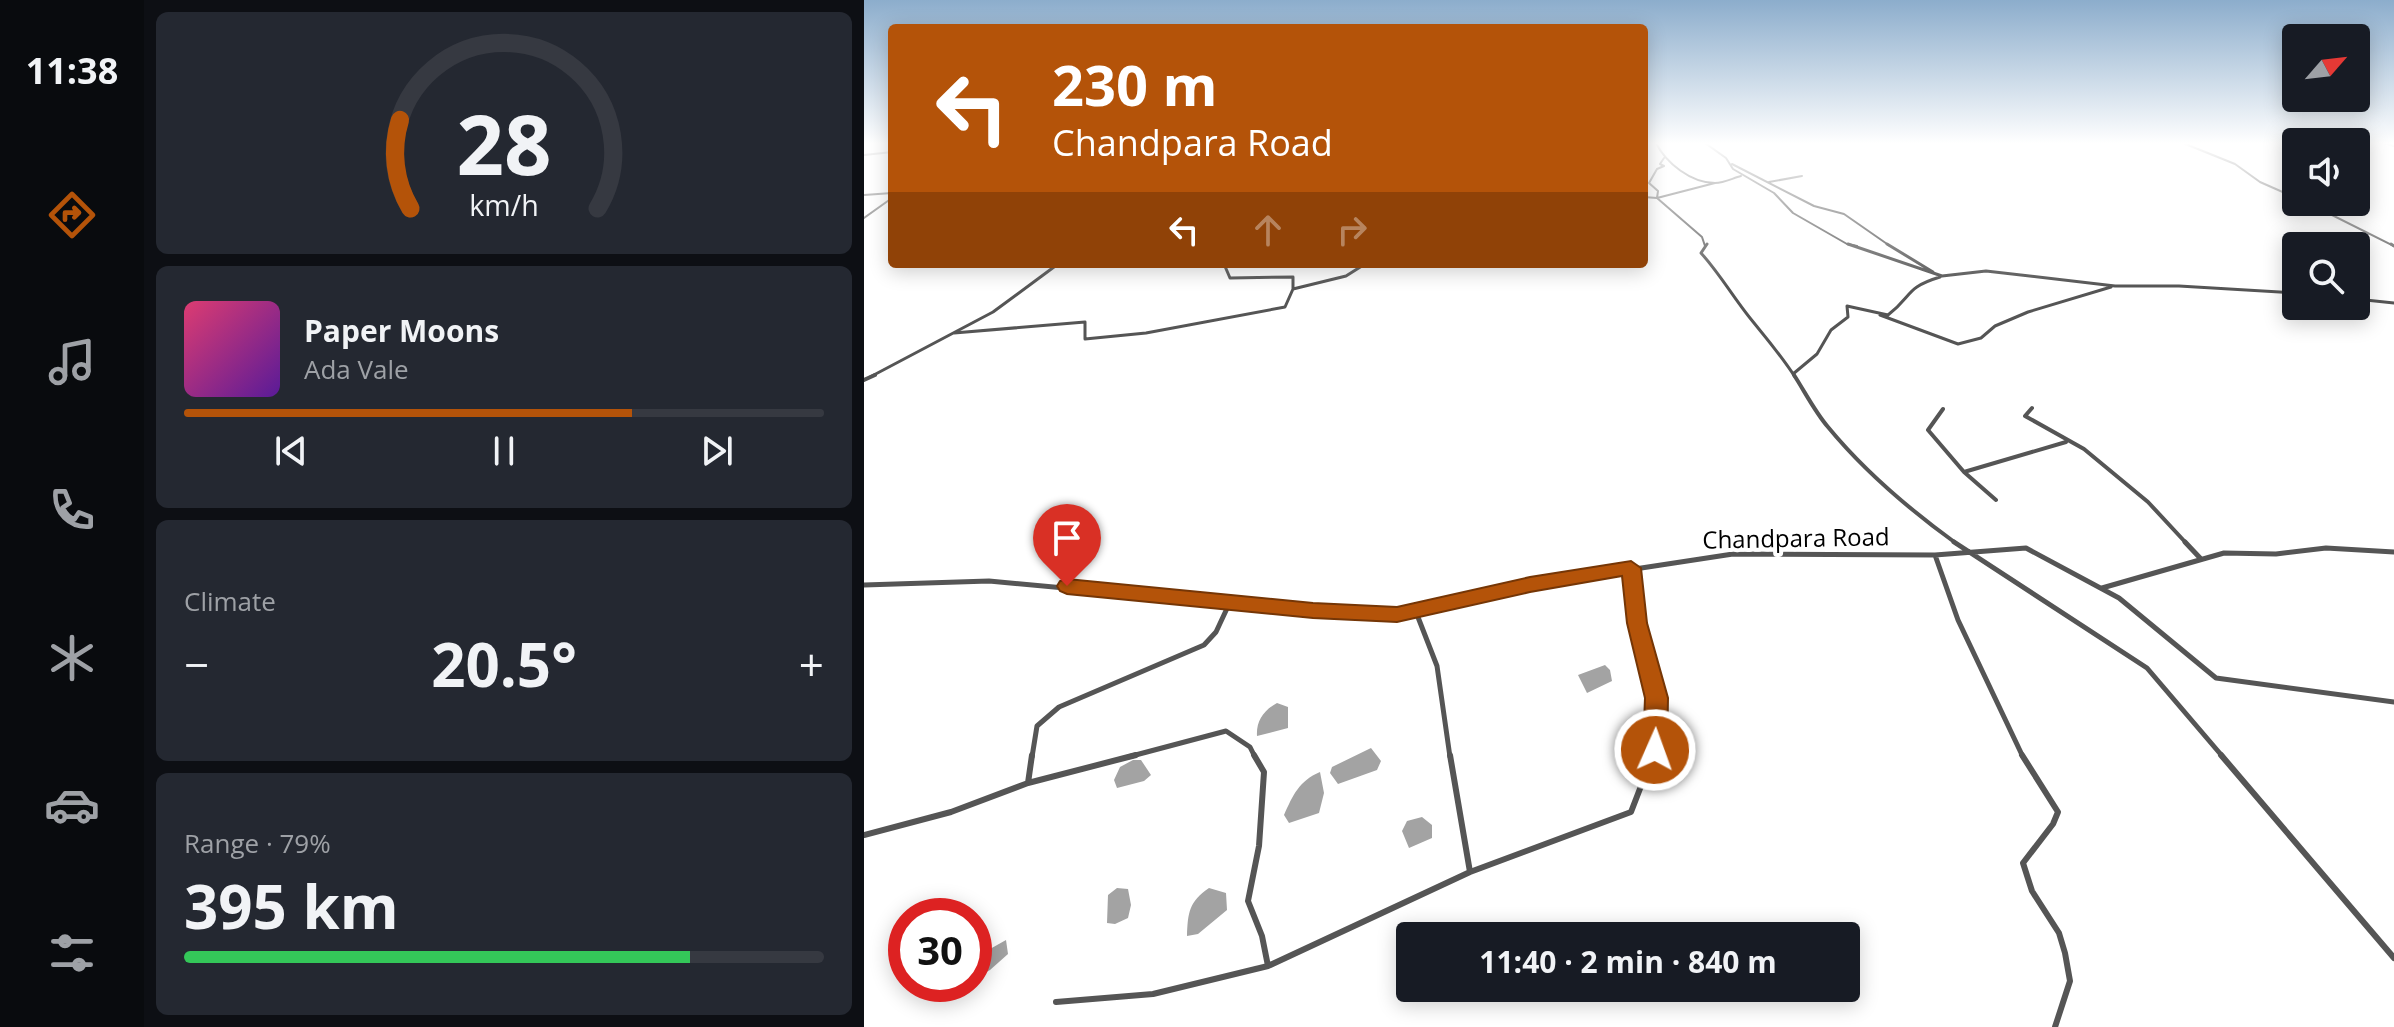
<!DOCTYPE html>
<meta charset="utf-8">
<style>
:root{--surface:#171b24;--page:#242831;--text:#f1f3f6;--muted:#9ea1a6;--line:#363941;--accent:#b45309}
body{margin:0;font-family:"Open Sans",sans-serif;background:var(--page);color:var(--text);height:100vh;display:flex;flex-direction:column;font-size:30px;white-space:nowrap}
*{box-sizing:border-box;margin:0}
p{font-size:26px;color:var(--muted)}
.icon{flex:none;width:44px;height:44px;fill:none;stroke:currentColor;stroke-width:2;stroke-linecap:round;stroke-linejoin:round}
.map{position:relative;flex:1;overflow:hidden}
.side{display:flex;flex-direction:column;gap:12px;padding:12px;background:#0d0f14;width:720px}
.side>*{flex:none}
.guide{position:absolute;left:24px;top:24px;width:760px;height:244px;border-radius:8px;box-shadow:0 4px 20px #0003;background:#b45309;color:#fff;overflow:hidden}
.needle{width:52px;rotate:62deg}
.buttons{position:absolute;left:1418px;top:24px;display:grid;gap:16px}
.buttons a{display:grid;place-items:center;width:88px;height:88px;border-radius:8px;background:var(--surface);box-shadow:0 4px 20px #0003;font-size:40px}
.speed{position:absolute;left:24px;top:898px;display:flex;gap:16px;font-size:40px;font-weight:700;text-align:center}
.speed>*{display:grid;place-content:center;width:104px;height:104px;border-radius:50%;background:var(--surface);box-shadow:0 4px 20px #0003;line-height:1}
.speed .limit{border:12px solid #d22;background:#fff;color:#111}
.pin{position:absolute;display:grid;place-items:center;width:68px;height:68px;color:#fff;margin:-82px -34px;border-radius:50% 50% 50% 0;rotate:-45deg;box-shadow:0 0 8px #0007}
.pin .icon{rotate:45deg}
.me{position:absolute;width:88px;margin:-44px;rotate:2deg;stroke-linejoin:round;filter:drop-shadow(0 0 6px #0008)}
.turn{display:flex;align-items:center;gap:28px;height:168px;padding:0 32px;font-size:36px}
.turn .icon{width:104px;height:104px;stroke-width:2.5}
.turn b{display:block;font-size:56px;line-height:68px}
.lanes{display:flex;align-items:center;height:76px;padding:0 32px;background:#0003;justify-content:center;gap:40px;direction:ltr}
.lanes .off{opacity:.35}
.big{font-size:60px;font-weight:700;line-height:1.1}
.side .tile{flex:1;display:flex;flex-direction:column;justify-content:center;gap:12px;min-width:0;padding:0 28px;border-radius:12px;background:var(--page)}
.side .dial{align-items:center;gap:0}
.dial svg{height:208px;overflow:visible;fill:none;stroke:var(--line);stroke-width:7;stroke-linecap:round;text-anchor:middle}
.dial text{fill:var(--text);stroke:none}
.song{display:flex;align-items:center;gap:24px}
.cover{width:96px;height:96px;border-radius:12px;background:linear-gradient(135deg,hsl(340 70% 55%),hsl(270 70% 35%))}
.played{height:8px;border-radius:4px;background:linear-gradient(90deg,var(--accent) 70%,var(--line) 70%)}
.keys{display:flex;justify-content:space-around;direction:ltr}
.heat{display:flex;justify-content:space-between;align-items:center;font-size:44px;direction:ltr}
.charge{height:12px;border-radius:6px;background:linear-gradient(90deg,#34c759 79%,var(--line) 0)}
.trip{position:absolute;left:532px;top:922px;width:464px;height:80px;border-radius:8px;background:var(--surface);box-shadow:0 4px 20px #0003;font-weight:700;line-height:80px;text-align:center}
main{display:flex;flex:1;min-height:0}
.dock{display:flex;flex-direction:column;width:144px;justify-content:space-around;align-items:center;background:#090b0e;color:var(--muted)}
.dock .icon{width:56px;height:56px}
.dock .selected{color:var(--accent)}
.dock b{font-size:36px;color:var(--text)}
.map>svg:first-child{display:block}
.water{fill:#a3a3a3}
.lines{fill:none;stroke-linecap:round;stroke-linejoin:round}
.street-far4{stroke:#555;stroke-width:2}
.street-far3{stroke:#555;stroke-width:3}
.street-far2{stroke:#555;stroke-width:4}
.street-far1{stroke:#555;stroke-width:5}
.street{stroke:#555;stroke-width:6}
.route{fill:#b45309;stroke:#753606;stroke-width:2}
.labels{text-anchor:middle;stroke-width:8;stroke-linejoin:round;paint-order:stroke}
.street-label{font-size:24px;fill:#000;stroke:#fff}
</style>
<main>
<nav class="dock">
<b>11:38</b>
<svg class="icon selected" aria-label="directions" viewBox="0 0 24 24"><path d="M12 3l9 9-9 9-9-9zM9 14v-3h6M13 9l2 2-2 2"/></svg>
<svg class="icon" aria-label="music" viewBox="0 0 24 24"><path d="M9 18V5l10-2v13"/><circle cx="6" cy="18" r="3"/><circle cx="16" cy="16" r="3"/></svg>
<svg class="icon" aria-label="phone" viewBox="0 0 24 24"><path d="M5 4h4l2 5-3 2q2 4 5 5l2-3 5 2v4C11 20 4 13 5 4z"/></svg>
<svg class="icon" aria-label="climate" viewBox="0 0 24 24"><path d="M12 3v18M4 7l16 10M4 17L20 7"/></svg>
<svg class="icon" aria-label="car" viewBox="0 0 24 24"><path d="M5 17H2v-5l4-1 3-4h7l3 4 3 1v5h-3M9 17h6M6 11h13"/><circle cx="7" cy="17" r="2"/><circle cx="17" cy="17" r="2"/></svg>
<svg class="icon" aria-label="filters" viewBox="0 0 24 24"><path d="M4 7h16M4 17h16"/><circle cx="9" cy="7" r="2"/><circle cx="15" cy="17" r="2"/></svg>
</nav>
<section class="side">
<div class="tile dial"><svg viewBox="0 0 100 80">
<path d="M14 69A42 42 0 1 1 86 69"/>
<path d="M14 69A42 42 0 0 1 10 35" stroke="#b45309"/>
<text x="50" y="56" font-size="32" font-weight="700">28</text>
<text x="50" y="72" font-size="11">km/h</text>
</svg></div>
<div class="tile">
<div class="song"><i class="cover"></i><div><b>Paper Moons</b><p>Ada Vale</p></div></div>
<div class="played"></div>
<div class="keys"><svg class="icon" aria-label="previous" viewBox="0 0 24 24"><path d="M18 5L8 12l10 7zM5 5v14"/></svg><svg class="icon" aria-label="pause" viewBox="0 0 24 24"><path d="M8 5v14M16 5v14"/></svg><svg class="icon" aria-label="next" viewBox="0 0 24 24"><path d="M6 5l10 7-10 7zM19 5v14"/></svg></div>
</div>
<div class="tile"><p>Climate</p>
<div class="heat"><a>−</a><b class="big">20.5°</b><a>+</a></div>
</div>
<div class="tile"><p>Range · 79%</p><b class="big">395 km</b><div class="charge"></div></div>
</section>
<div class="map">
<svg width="1530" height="1027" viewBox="0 0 1530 1027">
<rect width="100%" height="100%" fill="#fff"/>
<path class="water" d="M741,665L746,670L748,681L723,693L714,675Z
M413,703L424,707V728L393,736C392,721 400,710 413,703Z
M507,748L517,761L513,770L474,784L466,773L468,767Z
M269,760H277L287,775L280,781L253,788L250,780L256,767Z
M456,772L460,793L455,813L425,823L420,815C429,795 435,781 456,772Z
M558,817L568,825V838L545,848L538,831L543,821Z
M253,888L264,889L267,905L264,918L251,924L243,923L244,895Z
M345,888L362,893L363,910L334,934L323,936C324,912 325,902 345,888Z
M142,940L144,954L126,970L110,979V958Z"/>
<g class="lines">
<path class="street-far4" d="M792,143C802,163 827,183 851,183C860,183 869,178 877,176
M841,143L862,158L869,169L910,193L929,213L983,244L993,246
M1319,143L1371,164L1396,182L1432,198
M1520,143L1530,146
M0,155L28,152
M800,158L796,164L800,166L793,169L785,183L794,191L793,198L851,183
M868,164L950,206L980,214L1026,246
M905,182L938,176
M0,195L28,193
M780,197L793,198L838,237L841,246
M1442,202L1530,246
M0,218L28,198"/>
<path class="street-far3" d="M843,244L837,253C856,274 869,297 886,318C902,338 917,355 931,377
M984,244L1078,276L1122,271L1251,286H1315L1432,293
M1023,244L1069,272
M1527,244L1530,246
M360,264L366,278L429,277V289
M1492,299L1530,303
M1016,315L1094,344L1117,338L1131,326L1164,312L1247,287
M90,333L221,322V339L282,333L421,307L429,289L482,276L501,264
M929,374L953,354L967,330L984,317L983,306L1024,315C1049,296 1040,288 1076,277
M6,377L129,312L194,264"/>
<path class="street-far2" d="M930,375C941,392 951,412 964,427C1001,472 1046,510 1093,544
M0,380L11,375
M1168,408L1161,416L1220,449L1284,502L1323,544
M1079,409L1064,430L1100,472L1202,442
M1100,472L1132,500"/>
<path class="street-far1" d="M1090,542L1283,668L1359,757
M1321,542L1337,559
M1071,555L1094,620L1159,757
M767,568L773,623L793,698L788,757
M0,585L125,581L449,611L533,614L666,585L869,554L1071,555L1162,548L1255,598L1352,678L1530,702
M1238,588L1360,553L1412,554L1462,548L1530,552
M552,612L573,666L586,757
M168,757L173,726L195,707L340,645L352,632L366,602
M264,757L362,731L386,747L391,757"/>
<path class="street" d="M390,755L400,772L395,846L384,901L398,936L404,966
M586,755L606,872
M1158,755L1194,812L1189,824L1159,863L1168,891L1195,933L1201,953L1206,981L1191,1027
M1357,755L1530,958
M164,783L272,755
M0,835L87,812L164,783L168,755
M192,1002L289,994L404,966L606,872L767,812L789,755"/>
</g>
<linearGradient id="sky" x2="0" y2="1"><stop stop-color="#8cadcc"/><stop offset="0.5" stop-color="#fff"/><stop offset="1" stop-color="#fff" stop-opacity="0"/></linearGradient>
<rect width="1530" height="287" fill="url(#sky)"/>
<path class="route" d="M767,561L777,568L783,623L804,698L803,750L800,757L791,760L783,757L779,750L781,698L763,623L758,576L666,592L533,622L449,618L203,594L196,591L193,586L196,581L203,579L449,603L533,607L666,577Z"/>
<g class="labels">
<g class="street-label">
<text transform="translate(932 539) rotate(-1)" y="8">Chandpara Road</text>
</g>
</g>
</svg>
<div class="buttons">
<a><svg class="needle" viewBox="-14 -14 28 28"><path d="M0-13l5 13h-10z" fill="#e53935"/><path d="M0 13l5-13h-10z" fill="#9ea1a6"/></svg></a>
<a><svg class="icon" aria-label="sound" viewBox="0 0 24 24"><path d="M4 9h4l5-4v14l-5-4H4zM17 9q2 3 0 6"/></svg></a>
<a><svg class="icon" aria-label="search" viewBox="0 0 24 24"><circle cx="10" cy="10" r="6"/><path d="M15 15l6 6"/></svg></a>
</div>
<div class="speed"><div class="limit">30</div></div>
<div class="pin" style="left:203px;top:586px;background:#d93025"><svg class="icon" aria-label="arrive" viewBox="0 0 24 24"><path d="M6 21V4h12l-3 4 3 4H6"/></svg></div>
<svg class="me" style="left:791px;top:750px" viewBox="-20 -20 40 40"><circle r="17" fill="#b45309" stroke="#fff" stroke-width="3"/><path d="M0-11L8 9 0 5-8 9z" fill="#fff"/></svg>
<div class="trip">11:40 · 2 min · 840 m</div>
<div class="guide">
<div class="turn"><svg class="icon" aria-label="left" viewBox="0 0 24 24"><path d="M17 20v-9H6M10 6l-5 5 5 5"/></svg><div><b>230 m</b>Chandpara Road</div></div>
<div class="lanes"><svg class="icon" aria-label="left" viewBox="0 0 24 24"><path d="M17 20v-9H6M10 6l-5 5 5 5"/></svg><svg class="icon off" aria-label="ahead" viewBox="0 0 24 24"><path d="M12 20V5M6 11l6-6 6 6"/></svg><svg class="icon off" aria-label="right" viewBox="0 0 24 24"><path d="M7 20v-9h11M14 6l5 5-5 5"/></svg></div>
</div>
</div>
</main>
